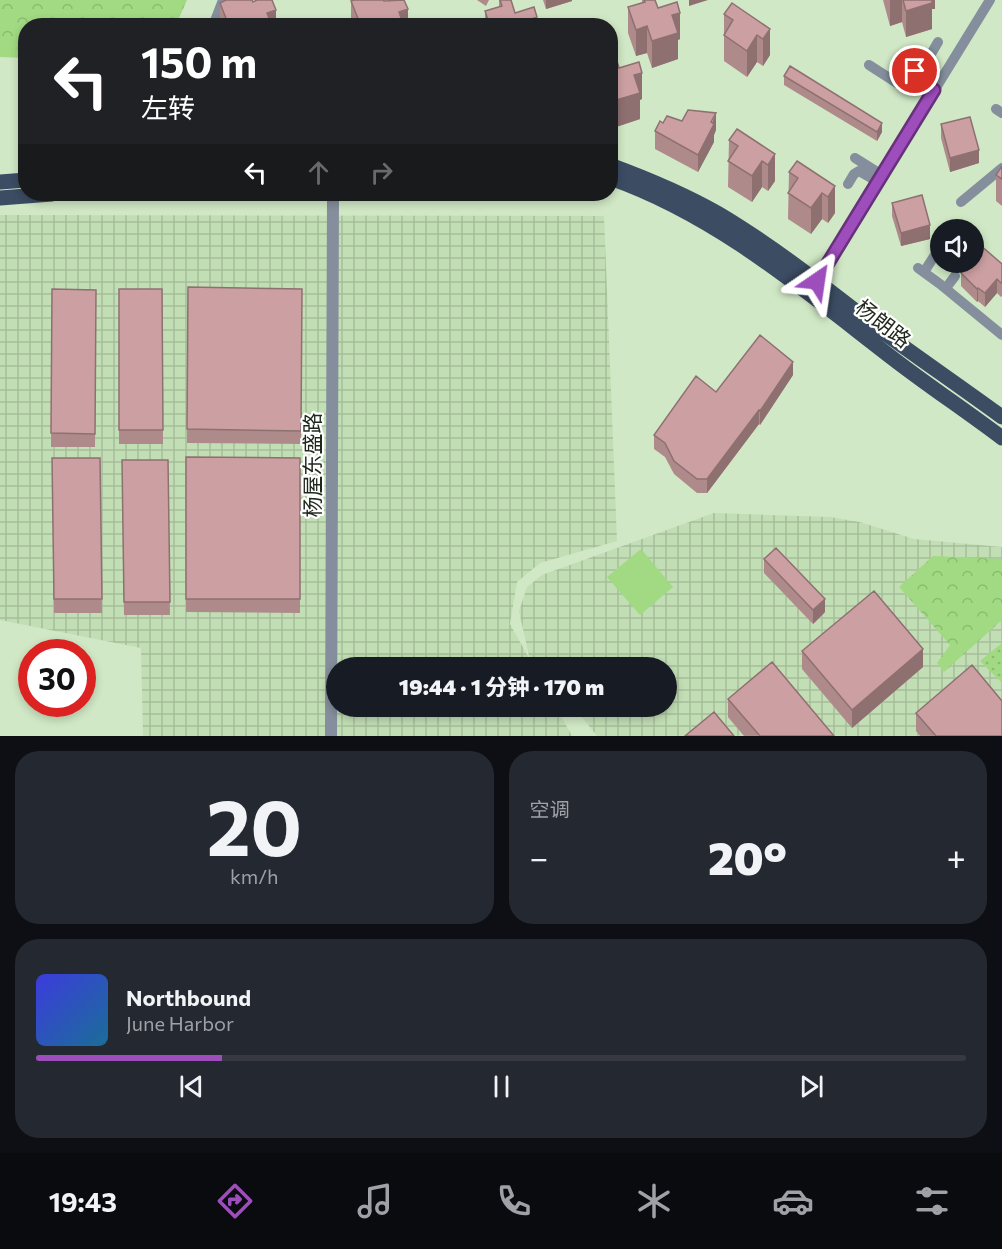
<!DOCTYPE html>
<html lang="zh">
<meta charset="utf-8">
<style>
:root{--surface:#171b24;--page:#242831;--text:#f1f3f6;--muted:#9ea1a6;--line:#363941;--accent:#9e4dbd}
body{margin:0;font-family:Commissioner,"Noto Sans SC",sans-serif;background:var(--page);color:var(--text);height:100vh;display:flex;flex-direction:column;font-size:22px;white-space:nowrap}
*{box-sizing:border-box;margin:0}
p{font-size:20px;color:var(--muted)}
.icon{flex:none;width:33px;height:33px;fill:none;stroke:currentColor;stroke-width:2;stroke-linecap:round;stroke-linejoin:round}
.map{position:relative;height:736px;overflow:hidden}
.side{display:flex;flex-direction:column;gap:15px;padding:15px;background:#0d0f14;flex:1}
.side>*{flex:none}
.top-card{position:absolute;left:18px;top:18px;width:600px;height:183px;border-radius:24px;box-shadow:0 3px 9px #0003;background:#202124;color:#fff;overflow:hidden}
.buttons{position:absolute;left:930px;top:219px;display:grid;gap:12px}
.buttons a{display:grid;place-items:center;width:54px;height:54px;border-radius:50%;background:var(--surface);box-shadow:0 3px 9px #0003;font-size:30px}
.speed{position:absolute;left:18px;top:639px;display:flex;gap:12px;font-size:30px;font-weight:700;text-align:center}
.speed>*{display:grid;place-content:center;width:78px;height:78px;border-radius:50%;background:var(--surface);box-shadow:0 3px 9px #0003;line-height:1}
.speed .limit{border:9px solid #d22;background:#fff;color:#111}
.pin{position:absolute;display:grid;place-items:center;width:51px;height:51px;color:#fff;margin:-26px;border:3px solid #fff;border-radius:50%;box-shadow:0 2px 6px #0007}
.me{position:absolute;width:66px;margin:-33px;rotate:32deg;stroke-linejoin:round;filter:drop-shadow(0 0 4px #0008)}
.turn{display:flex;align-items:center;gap:21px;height:126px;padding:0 24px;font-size:27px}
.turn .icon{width:78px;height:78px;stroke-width:2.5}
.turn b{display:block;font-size:42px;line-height:51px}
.lanes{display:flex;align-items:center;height:57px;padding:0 24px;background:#0003;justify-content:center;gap:30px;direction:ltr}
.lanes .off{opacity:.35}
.big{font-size:45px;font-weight:800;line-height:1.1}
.side .card{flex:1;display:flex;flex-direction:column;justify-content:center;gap:9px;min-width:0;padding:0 21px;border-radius:24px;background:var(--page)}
.side .dial{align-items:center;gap:0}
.dial b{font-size:78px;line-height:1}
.song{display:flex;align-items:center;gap:18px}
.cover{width:72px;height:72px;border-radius:9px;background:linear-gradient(135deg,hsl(240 70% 55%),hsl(200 70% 35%))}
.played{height:6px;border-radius:3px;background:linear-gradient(90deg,var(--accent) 20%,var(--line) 20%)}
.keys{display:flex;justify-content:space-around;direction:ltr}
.heat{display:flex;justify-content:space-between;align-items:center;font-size:33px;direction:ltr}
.side .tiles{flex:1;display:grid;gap:15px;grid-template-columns:1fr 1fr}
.card:last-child{grid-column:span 2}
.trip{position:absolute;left:326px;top:657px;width:351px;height:60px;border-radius:30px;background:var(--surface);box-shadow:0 3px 9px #0003;font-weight:800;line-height:60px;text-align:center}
.dock{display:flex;height:96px;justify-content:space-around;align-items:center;background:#090b0e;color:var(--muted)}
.dock .icon{width:42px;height:42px}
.dock .selected{color:var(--accent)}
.dock b{font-size:27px;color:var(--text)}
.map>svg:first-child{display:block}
.industrial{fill:url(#industrial-grid)}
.grass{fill:url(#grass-dots)}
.forest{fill:url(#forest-crowns)}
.green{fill:#a1da83}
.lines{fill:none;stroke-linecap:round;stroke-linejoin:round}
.minor{stroke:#848e9c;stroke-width:10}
.tertiary{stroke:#848e9c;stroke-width:12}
.primary{stroke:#3b4c63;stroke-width:15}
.wall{fill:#af8a8b}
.shaded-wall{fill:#8f7071}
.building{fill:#cca0a2;stroke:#8f7071;stroke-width:1.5}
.route-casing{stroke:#67327b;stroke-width:15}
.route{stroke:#9e4dbd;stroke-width:10}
.labels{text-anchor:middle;stroke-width:4.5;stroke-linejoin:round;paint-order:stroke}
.street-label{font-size:21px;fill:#1f271b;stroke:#fff}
</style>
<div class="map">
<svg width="1002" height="736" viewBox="0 0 1002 736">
<defs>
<pattern id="industrial-grid" width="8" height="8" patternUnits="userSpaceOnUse" patternTransform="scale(1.5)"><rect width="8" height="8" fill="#c2deb5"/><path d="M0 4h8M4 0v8" fill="none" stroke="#a6be9b"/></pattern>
<pattern id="grass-dots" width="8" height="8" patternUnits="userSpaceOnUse" patternTransform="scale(1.5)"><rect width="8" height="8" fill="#a1da83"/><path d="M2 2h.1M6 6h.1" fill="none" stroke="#8abb71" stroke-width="1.8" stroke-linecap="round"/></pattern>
<pattern id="forest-crowns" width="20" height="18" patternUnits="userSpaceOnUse" patternTransform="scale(1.5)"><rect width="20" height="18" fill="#a1da83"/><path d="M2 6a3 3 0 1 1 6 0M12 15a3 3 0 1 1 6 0" fill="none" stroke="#8abb71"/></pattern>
</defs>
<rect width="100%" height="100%" fill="#d0e8c5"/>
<path class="industrial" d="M0,215L604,216L617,541L540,563L517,582L510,624L534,667L336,668V706L556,707L572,736H143L141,648L0,620Z
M714,513L830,517L860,522L914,539L1002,547V736H597L574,707L666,706V668L540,667L529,656L519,611L527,587L542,575Z"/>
<path class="grass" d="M1002,643V683L980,661Z"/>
<path class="forest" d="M0,0H187L176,25L26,26L25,58L0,57Z
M933,556L1002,559V620L944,672L937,663L950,645L899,587Z"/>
<path class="green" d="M641,549L673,587L640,615L607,577Z"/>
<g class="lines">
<path class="minor" d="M213,26L223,0
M869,65L897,83L906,80
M907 79a8 8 0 1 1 16 0a8 8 0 1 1-16 0Z
M920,73L938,42
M996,109L1002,113
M855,158L882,175
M848,184L854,174L859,171L878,182
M961,202L1002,168
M918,268L940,284L1002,335
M924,272L940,247
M814,286L990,0
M946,288L955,276"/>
<path class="tertiary" d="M331,736L333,194"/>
<path class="primary" d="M610,165C648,179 684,194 719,214C776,248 827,289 879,329C920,359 961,387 1002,417
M610,178C716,215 804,290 891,357C927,385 965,410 1002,438
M0,182L26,180
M0,198L52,194"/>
</g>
<path class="wall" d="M477,0H489L486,6Z
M499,0H511L515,13L537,26H485V11L499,7Z
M543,0H572V1L546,9Z
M642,0H655L658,8L680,39L678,40V59L652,68L647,53L636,56L628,33V7L642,3Z
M883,0H935V9H932V29L906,37L902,22L890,26Z
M351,1L408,26H351Z
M253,2L276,26H220V3Z
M724,14L770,29V55L763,66L757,62L747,77L724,61Z
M610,52L619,68L642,99L640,100V119L613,128L610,118Z
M784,76L882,132L877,141L784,85Z
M682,121L716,130L714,135V142L698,172L655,149V131L663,123Z
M941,124L979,163L950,172L941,138Z
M729,140L775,154V181L768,191L762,187L752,202L728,187Z
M1002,166V206L996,201V175Z
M789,172L835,186V213L828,223L822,219L811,234L788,219Z
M892,203L930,239L901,246L892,216Z
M1002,264V296L1001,297L997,293L985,307L978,301L977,302L961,286V273Z
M188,287L302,289L301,444L187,443Z
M52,289L96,290L95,447H51Z
M119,289H162L163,444H119Z
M793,375L760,425L759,424L707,493H697L674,474L665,457L654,449V435L716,392Z
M186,457L300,458V613L186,612Z
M52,458H100L102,613H54Z
M122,460H168L170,615H124Z
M764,559L825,612L813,624L764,573Z
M802,651L923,667L852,728L802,669Z
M728,699L834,736H744L728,717Z
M916,713L1002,736H920L916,731Z"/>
<path class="shaded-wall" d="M546,0H572V1L546,9Z
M689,0H708L689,6Z
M890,0H902V22L890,26Z
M927,0H935V9H932V29L906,37V11Z
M408,9V26H399V12Z
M276,10V26H267V13Z
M680,13V39L678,40V59L652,68V41L672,15Z
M537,17V26H529V20Z
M647,26V53L636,56V30Z
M770,29V55L763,66V39Z
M757,35V62L747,77V51Z
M642,73V99L640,100V119L613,128V101L634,75Z
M716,113V130L714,135V142L698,172V155Z
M882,123V132L877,141V132Z
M979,150V163L950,172V158Z
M775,154V181L768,191V165Z
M762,161V187L752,202V176Z
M835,186V213L828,223V197Z
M822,193V219L811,234V208Z
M930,225V239L901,246V233Z
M997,279V293L985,307V293Z
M978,288V301L977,302V289Z
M793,362V375L760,425V411Z
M759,410V424L707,493V479Z
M825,599V612L813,624V610Z
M923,649V667L852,728V710Z"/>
<path class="building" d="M226,0H252L253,2L257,0H272L276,10L267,13L272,26H243L242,23L236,26H229L220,3Z
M354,0H384V1L404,0L408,9L399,12L404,26H375L373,22L365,26H361L351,1Z
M500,0H511L515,13L534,7L537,17L529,20L531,26H490L485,11L502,6Z
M644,0H655L658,8L677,2L680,13L672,15L678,33L652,41L647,26L636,30L628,7L645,2Z
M903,0H932V3L906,11Z
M732,3L770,29L763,39L757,35L747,51L724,35L733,20L724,14Z
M614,51L619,68L639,62L642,73L634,75L640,93L613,101L610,92V52Z
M790,66L882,123L877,132L784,76Z
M688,110L716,113L711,122L714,124L698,155L655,131L660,121L663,123L667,116L682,121Z
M970,117L979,150L950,158L941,124Z
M737,129L775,154L768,165L762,161L752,176L728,161L738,146L729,140Z
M797,161L835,186L828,197L822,193L811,208L788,193L798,178L789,172Z
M1002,166V179L996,175Z
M922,195L930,225L901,233L892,203Z
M979,244L1002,264V282L1001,283L997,279L985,293L978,288L977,289L961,273L970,262H974V251Z
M188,287L302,289L301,431L187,429Z
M52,289L96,290L95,434L51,433Z
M119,289H162L163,430H119Z
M760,335L793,362L760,411L759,410L707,479H697L674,461L665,443L654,435L696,376L716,392Z
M186,457L300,458V599H186Z
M52,458H100L102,599H54Z
M122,460H168L170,602H124Z
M776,548L825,599L813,610L764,559Z
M874,591L923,649L852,710L802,651Z
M772,662L834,736H760L728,699Z
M972,665L1002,701V736H936L916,713Z
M714,712L734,736H685Z"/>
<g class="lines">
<defs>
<path id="route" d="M817,281L934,90L922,83V75L915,71"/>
</defs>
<use href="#route" class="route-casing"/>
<use href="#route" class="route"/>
</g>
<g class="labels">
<g class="street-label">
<text transform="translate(883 324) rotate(38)" y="7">杨朗路</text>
<text transform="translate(313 465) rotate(-90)" y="7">杨屋东盛路</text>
</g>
</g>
</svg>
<div class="buttons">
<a><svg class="icon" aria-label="sound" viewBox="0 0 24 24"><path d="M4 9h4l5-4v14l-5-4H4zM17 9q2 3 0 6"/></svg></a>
</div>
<div class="speed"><div class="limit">30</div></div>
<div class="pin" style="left:915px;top:71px;background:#d93025"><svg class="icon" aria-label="arrive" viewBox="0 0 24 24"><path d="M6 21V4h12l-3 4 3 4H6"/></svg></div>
<svg class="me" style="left:817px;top:281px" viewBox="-20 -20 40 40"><path d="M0-17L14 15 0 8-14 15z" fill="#9e4dbd" stroke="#fff" stroke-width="4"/></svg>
<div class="trip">19:44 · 1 分钟 · 170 m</div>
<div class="top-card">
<div class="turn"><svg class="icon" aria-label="left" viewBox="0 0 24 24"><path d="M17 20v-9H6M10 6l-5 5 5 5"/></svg><div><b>150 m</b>左转</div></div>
<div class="lanes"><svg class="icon" aria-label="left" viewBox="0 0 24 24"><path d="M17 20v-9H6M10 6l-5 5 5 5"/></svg><svg class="icon off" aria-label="ahead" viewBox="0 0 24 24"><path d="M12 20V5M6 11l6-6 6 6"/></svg><svg class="icon off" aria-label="right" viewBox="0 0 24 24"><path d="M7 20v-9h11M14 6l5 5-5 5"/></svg></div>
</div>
</div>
<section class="side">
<div class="tiles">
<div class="card dial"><b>20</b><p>km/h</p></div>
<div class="card"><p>空调</p>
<div class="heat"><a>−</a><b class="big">20°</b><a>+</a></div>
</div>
<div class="card">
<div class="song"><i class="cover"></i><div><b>Northbound</b><p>June Harbor</p></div></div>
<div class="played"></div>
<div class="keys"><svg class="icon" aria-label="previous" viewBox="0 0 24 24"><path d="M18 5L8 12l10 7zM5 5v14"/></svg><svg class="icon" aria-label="pause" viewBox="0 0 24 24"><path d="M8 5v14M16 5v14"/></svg><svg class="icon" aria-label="next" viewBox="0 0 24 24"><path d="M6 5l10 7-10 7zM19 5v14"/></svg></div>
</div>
</div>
</section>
<nav class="dock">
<b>19:43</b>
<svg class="icon selected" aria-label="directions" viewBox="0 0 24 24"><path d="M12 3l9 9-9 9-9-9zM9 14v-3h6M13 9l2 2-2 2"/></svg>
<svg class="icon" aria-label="music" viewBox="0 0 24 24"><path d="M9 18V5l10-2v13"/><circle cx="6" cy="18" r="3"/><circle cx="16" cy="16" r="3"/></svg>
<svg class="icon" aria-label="phone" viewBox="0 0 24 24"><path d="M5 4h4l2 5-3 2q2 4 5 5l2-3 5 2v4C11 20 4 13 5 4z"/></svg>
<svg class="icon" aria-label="climate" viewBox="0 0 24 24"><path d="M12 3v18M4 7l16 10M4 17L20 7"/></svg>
<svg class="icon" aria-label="car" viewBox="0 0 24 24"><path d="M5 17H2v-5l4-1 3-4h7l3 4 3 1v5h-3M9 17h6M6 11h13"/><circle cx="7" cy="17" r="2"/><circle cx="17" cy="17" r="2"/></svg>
<svg class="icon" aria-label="filters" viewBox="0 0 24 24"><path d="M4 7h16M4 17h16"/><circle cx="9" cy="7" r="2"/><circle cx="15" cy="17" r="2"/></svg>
</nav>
